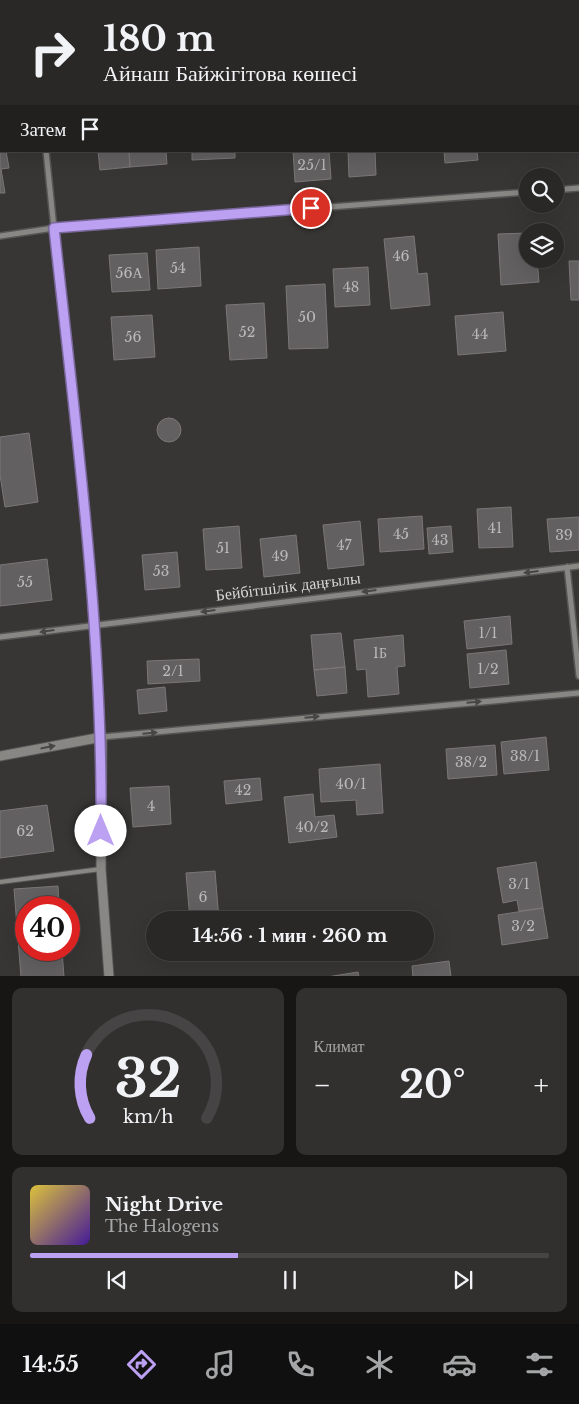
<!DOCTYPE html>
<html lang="ru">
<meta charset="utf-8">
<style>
:root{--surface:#2a2827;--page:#32302f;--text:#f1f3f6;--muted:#a5a6a7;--line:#464444;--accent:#bca0f2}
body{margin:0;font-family:"Libre Baskerville",serif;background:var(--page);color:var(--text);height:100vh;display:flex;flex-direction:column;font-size:19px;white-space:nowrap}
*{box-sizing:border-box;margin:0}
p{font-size:16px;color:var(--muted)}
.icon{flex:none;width:28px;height:28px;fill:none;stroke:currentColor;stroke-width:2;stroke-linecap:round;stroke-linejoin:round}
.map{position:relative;height:976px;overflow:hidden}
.side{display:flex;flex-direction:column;gap:12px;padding:12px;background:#171615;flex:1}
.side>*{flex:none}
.top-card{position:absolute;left:0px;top:0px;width:580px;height:152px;box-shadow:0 5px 20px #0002,0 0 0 1px var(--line);background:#2a2827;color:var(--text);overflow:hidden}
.tools{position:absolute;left:519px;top:168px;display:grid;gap:10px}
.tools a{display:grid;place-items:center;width:45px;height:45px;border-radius:50%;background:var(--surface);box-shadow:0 5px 20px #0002,0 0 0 1px var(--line);font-size:25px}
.speed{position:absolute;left:15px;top:896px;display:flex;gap:10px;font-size:25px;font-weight:700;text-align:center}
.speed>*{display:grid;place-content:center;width:65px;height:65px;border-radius:50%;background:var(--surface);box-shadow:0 5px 20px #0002,0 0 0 1px var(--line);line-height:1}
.speed .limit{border:8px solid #d22;background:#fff;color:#111}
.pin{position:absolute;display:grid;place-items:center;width:42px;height:42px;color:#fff;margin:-21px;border:2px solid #fff;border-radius:50%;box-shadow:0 1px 5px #0007}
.me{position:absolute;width:55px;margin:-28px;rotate:0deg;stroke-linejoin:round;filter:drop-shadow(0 0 4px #0008)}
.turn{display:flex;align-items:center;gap:18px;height:105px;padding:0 20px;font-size:22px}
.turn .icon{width:65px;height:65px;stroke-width:2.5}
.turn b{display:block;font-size:35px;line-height:42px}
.then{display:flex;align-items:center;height:48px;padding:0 20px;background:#0003;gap:10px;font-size:19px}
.big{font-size:38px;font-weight:700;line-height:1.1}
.side .card{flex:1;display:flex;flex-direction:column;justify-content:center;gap:8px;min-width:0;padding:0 18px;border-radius:10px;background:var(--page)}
.side .dial{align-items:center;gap:0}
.dial svg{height:130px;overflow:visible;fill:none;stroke:var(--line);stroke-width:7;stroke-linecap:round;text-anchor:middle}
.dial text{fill:var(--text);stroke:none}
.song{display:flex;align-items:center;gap:15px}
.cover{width:60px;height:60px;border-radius:8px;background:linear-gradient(135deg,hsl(50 70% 55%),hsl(260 70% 35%))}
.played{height:5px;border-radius:2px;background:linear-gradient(90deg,var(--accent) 40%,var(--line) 40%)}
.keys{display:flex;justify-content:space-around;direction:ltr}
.heat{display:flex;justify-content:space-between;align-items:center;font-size:28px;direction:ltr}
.side .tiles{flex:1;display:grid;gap:12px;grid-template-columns:1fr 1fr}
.card:last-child{grid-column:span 2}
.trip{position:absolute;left:146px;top:911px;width:288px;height:50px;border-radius:25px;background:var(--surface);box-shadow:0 5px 20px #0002,0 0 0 1px var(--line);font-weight:700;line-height:50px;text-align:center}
.menu{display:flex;height:80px;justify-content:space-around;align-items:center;background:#111010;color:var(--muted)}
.menu .icon{width:35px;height:35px}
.menu .selected{color:var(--accent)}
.menu b{font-size:22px;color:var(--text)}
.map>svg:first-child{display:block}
.building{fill:#636062;stroke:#7b7779}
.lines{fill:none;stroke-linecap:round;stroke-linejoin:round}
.service-casing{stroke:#565553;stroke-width:6}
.minor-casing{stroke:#565553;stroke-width:8}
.tertiary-casing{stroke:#565553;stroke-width:11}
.service{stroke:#898784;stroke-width:4}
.minor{stroke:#898784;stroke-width:5}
.tertiary{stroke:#898784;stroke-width:9}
.oneway{fill:#484644}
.route-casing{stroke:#7a689d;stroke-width:12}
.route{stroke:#bca0f2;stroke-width:9}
.labels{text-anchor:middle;stroke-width:5;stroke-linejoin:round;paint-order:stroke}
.number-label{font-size:14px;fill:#bbb9b8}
.street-label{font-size:16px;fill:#d8d7d5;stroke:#383634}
</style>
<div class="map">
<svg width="579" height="977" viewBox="0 0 579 977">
<rect width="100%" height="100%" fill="#383634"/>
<path class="building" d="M97,0H152V1H97Z
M0,135L1,151H6L9,168L1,169L5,193H0Z
M98,151H129L130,167L100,170Z
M129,151H166L167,164L130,167Z
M192,151H235V158L192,160Z
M293,151H329L331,179L295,182Z
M348,151H375L376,175L349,177Z
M444,151H477L478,160L445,163Z
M528,233V259H537L539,282L501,285L498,234Z
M414,236L418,274L427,273L430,305L391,309L384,239Z
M199,247L201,286L158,289L156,250Z
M147,253L150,290L112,292L109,255Z
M569,261H579V300H571Z
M368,267L370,305L335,307L333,269Z
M325,284L328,348L289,349L286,286Z
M264,303L267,358L230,360L226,305Z
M503,312L506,351L458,355L455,316Z
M152,315L155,357L114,360L111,317Z
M157 430a12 12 0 1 1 24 0a12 12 0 1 1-24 0Z
M29,433L38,502L5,507L0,475V437Z
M511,507L513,547L479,548L477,509Z
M422,516L424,549L380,552L378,519Z
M579,517V550L550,552L547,519Z
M360,521L364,565L328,569L323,525Z
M239,526L242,568L206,570L203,529Z
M451,526L453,552L429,554L427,528Z
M296,535L300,573L264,577L260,539Z
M177,552L180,587L145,590L142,555Z
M47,559L52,600L0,606V565Z
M510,616L512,644L467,649L464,621Z
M341,633L345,667L314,670L311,635Z
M403,635L405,666L397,667L399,694L368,697L366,669L357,670L354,640Z
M506,650L509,684L470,688L467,654Z
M199,659L200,681L148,684L147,661Z
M345,667L347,693L317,696L314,670Z
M165,687L167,711L139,714L137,690Z
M546,737L549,770L504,774L501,742Z
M495,745L497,775L448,779L446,749Z
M380,764L383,813L357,815L356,800L321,802L319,769Z
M260,778L262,800L226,804L224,781Z
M169,786L171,824L133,827L130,788Z
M313,794L315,817L334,815L337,837L289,843L284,797Z
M47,805L54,851L0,858V811Z
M536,862L543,908L519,911L517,900L503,903L497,868Z
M215,871L219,920H190L186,873Z
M58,886L59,908H26V950H62L64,977H21L14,889Z
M543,908L548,938L502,945L498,915Z
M449,961L451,977H413L412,966Z
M358,972L359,977H327Z"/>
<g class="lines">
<defs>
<path id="service" d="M0,882L101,869"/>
<path id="minor" d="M29,0V1
M46,151L95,625L102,737L579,693
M555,190L579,188
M0,236L54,228L528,192
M567,567L579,676
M0,637L579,566"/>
<path id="tertiary" d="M0,756L102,737L101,869L109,977"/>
</defs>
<use href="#service" class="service-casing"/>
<use href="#minor" class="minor-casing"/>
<use href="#tertiary" class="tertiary-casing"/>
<use href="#service" class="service"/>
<use href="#minor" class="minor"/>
<use href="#tertiary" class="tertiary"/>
</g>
<defs><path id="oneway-solid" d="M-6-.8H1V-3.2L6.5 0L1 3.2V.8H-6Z" transform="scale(1.25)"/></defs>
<g class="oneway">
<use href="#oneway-solid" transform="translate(531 572) rotate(173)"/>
<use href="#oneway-solid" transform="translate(369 591) rotate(173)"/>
<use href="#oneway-solid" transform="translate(208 611) rotate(173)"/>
<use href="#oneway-solid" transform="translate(47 631) rotate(172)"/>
<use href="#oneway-solid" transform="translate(474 702) rotate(-5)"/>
<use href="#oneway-solid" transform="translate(312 717) rotate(-5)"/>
<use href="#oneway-solid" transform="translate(150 733) rotate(-5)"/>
<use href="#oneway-solid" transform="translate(48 747) rotate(-11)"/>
</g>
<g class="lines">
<defs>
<path id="route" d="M101,831C103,630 76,429 54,228L311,208"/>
</defs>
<use href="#route" class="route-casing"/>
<use href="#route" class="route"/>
</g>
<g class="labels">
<g class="number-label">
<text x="312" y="170">25/1</text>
<text x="401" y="261">46</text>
<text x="178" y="273">54</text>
<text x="129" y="278">56А</text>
<text x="351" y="292">48</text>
<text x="307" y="322">50</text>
<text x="247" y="337">52</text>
<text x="480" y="339">44</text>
<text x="133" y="342">56</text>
<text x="495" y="533">41</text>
<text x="401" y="539">45</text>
<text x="564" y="540">39</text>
<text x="440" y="545">43</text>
<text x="344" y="550">47</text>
<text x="223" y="553">51</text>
<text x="280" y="561">49</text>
<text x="161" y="576">53</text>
<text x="25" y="587">55</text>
<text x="488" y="638">1/1</text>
<text x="380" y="658">1Б</text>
<text x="488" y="674">1/2</text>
<text x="173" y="676">2/1</text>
<text x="525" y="761">38/1</text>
<text x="471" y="767">38/2</text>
<text x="351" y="789">40/1</text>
<text x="243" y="795">42</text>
<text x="151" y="811">4</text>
<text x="312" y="832">40/2</text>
<text x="25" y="836">62</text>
<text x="519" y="889">3/1</text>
<text x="203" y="902">6</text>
<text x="523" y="931">3/2</text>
</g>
<g class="street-label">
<text transform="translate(288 586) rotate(-7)" y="6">Бейбітшілік даңғылы</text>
</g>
</g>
</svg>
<div class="tools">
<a><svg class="icon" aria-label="search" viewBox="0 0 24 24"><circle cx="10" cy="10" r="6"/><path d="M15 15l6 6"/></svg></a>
<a><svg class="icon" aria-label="layers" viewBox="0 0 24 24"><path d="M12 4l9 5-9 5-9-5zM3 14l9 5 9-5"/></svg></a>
</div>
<div class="speed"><div class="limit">40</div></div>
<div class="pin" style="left:311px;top:208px;background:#d93025"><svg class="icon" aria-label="arrive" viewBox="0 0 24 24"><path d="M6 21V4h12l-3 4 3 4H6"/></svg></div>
<svg class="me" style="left:101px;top:831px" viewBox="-20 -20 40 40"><circle r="19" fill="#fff"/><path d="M0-13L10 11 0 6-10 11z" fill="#bca0f2"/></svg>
<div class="trip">14:56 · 1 мин · 260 m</div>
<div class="top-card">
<div class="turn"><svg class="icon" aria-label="right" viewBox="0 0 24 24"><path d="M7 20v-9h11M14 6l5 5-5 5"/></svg><div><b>180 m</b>Айнаш Байжігітова көшесі</div></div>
<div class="then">Затем<svg class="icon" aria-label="arrive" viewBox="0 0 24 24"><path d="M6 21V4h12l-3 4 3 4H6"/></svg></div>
</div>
</div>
<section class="side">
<div class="tiles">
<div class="card dial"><svg viewBox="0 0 100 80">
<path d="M14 69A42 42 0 1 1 86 69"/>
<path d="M14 69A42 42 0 0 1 12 30" stroke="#bca0f2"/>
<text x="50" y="56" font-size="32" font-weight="700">32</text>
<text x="50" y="72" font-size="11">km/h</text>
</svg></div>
<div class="card"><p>Климат</p>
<div class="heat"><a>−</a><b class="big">20°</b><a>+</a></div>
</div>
<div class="card">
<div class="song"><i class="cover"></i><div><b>Night Drive</b><p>The Halogens</p></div></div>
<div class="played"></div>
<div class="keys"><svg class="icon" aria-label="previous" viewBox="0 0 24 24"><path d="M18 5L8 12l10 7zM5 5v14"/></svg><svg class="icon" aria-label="pause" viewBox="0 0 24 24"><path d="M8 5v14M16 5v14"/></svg><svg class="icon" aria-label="next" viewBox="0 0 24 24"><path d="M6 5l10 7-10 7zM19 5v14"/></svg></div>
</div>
</div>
</section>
<nav class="menu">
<b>14:55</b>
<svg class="icon selected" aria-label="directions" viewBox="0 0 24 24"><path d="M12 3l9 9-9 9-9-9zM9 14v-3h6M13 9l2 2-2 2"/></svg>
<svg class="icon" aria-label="music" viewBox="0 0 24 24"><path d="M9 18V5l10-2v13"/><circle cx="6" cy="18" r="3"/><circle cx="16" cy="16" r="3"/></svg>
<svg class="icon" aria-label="phone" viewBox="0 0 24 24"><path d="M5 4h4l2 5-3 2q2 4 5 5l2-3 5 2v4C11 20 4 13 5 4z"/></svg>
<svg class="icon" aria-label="climate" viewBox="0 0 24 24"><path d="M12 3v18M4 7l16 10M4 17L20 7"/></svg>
<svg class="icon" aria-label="car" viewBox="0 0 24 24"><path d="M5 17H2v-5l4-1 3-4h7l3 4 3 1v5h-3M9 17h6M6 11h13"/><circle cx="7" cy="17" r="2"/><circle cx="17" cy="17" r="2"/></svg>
<svg class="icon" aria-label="filters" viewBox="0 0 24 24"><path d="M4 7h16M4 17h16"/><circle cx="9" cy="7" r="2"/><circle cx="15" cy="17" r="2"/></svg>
</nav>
